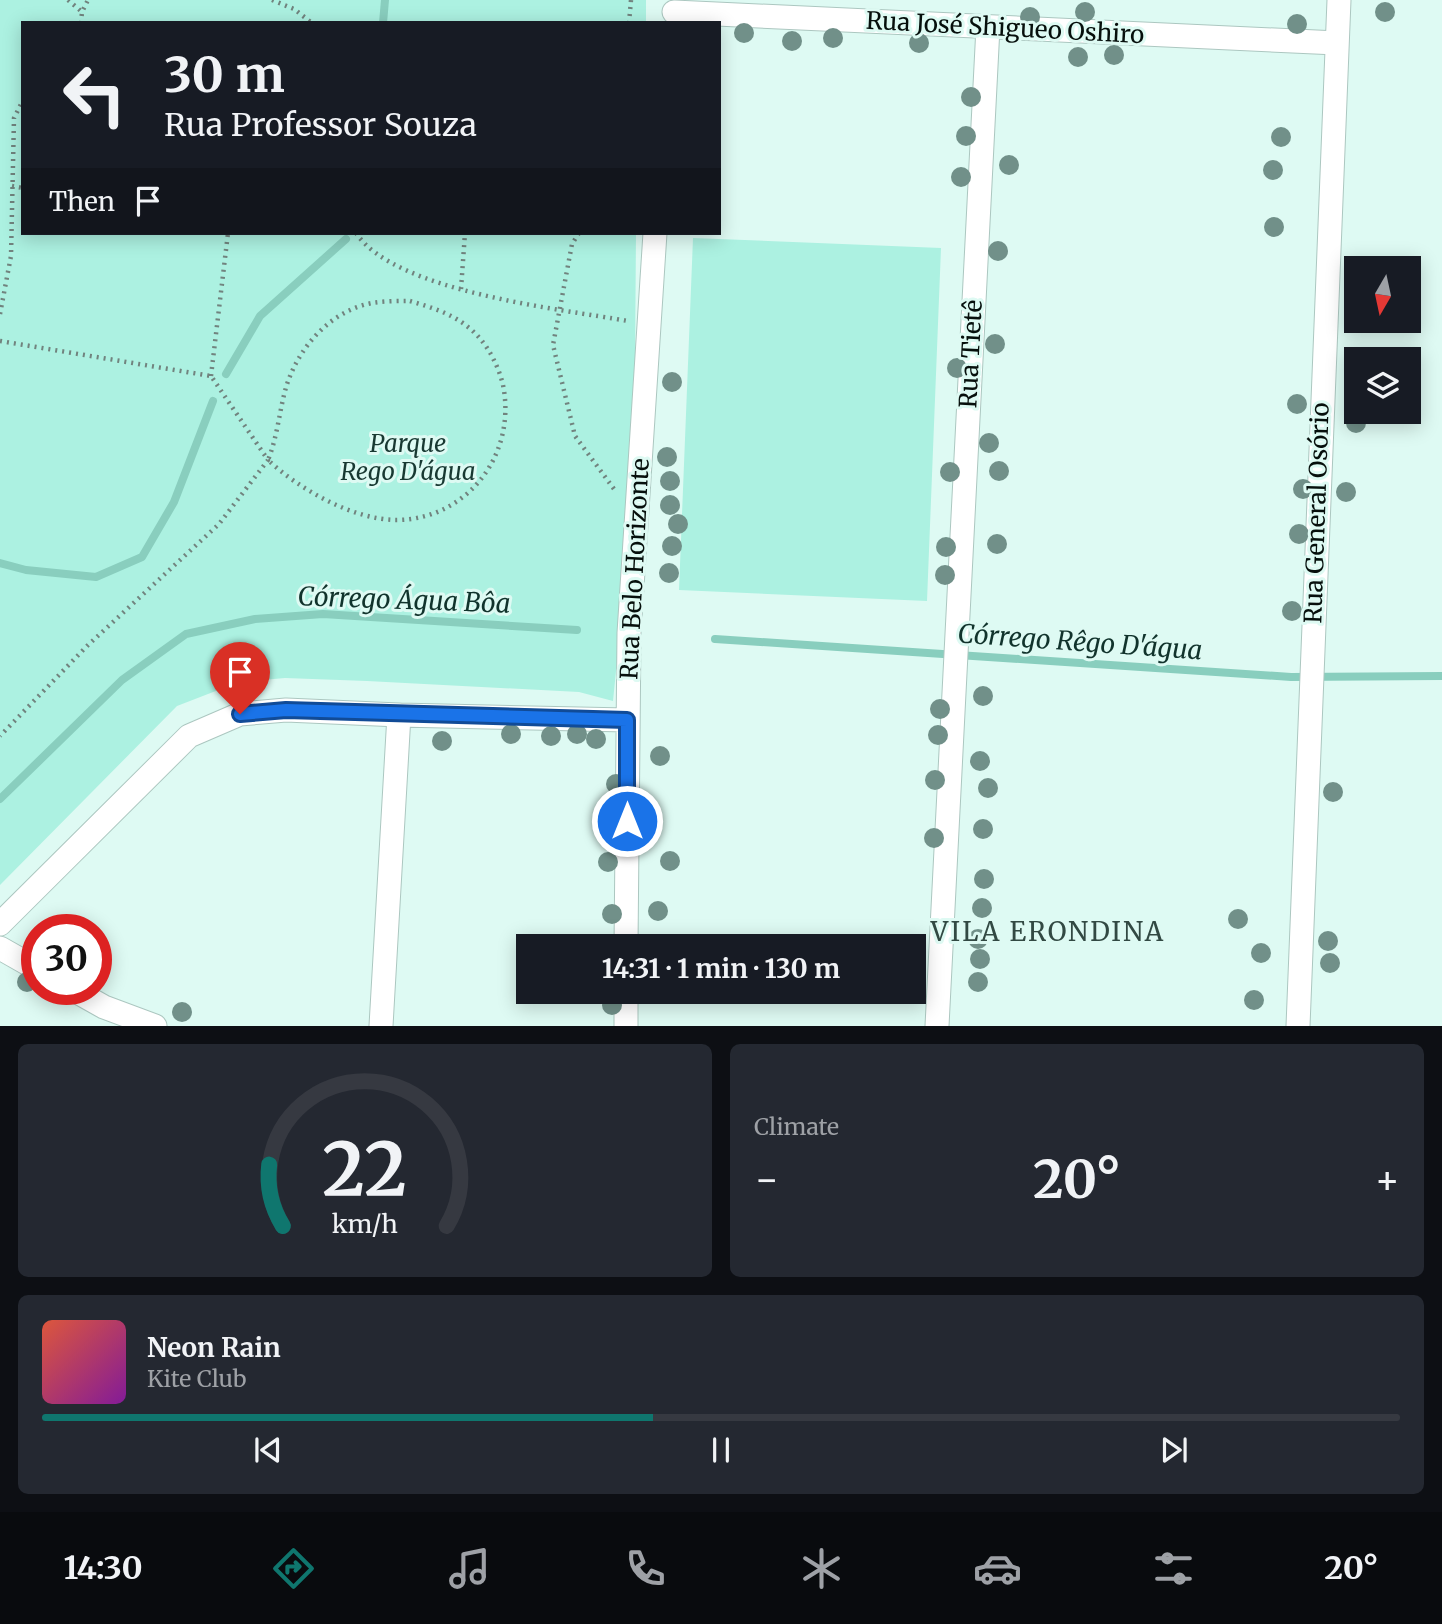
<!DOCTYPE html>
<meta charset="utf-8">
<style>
:root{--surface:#171b24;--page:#242831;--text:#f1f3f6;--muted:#9ea1a6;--line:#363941;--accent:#0f766e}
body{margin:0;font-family:Merriweather,serif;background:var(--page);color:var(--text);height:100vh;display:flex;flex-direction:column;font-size:26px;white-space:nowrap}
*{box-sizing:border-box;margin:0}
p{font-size:23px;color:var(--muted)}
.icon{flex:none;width:38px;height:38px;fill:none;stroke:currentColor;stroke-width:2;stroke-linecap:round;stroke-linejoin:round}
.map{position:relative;height:1026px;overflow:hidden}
.side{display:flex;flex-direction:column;gap:18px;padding:18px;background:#0d0f14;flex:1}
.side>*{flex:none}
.guide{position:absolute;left:21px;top:21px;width:700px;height:214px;border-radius:0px;box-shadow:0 4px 18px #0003;background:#171b24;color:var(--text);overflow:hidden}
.needle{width:46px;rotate:189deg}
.controls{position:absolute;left:1344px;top:256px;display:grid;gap:14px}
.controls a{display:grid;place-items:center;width:77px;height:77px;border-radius:0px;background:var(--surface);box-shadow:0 4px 18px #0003;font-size:35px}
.speed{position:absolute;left:21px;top:914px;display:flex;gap:14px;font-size:35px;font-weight:700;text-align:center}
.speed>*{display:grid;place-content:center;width:91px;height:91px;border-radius:50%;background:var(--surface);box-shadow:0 4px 18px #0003;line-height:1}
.speed .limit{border:10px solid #d22;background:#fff;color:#111}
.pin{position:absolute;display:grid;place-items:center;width:60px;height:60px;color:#fff;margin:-72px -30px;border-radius:50% 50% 50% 0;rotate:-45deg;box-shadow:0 0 7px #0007}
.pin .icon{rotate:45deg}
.me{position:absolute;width:77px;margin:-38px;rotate:0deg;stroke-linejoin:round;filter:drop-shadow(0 0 5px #0008)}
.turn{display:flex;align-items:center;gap:24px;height:147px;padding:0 28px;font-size:32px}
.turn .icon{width:91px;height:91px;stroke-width:2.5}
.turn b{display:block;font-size:49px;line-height:60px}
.then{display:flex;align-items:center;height:66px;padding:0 28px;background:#0003;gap:14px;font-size:26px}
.big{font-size:52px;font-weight:700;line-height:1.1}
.side .widget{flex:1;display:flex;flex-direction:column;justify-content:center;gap:10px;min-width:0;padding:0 24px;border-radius:10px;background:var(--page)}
.side .dial{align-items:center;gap:0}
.dial svg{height:182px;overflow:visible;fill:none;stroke:var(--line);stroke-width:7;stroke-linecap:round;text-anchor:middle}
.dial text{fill:var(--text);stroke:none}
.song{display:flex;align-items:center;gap:21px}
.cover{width:84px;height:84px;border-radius:10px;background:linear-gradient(135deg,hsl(10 70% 55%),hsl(290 70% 35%))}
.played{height:7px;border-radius:4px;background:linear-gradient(90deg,var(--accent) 45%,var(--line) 45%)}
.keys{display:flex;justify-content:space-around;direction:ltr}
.heat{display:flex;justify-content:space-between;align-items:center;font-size:38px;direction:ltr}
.side .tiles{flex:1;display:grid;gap:18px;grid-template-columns:1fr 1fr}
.widget:last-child{grid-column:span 2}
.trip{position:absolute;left:516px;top:934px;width:410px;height:70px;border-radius:0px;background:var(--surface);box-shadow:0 4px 18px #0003;font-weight:700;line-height:70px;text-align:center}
.menu{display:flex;height:112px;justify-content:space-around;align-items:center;background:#090b0e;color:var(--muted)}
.menu .icon{width:49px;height:49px}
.menu .current{color:var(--accent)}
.menu b{font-size:32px;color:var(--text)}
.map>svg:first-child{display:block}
.green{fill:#acf1e1}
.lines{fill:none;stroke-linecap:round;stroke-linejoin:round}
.stream{stroke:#89cebe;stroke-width:8}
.street-casing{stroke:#acc7c0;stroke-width:25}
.path{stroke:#71837e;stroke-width:4.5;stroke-dasharray:2 5;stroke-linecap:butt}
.street{stroke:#fff;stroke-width:23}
.tree{fill:#719089}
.route-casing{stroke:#114b97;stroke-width:18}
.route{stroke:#1a73e8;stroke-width:12}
.labels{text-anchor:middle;stroke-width:6;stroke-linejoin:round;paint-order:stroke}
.street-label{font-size:24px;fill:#060f0c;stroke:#defaf3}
.park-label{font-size:24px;font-style:italic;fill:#183932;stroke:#defaf3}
.water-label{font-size:26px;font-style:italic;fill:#11332c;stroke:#defaf3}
.neighbourhood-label{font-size:26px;letter-spacing:2px;fill:#324943;stroke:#defaf3}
</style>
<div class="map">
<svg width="1442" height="1026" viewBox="0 0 1442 1026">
<rect width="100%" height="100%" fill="#defaf3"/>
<path class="green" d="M0,0H646V23H23V233H636L634,492L613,701L579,692L367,681L285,678L239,682L177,706L0,885Z
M693,238L941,248L927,601L679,590Z"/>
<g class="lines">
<path class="stream" d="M383,23L385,0
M226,374L260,316L346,239
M0,563L26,570L96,577L142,557L174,502L213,401
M715,639L1291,677L1442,676
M0,799L122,680L186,634L255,619L323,614L577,630"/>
<defs>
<path id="street" d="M674,12L1337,43
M0,924L189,736L240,714L286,710L399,715L627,720
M626,947L629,633L655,233
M0,948L37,969
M72,989L104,1007L155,1026
M381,1026L399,715
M626,1026V992
M937,1026L988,27
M1298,1026L1339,0"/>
</defs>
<use href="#street" class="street-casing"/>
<path class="path" d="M68,0L82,12
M272,0L294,9L312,23
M81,23L82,12L88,0
M629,23L631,0
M12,186L23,188
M356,233C395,292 561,309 628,321
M579,233L572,244L553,345L575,436L614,489
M461,289L465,233
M410,301C430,307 451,313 468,327C486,341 498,364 503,385C517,454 468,519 397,520C353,520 299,489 268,460C277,438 279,414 285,391C296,350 329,311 372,303C384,301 398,301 410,301Z
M0,314L11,256L14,118L23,100
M0,341L211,376L268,460L219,524L87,646L0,736
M211,376L228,233"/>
<use href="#street" class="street"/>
</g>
<g class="tree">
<circle cx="1085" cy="12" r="10"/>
<circle cx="1385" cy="12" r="10"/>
<circle cx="1030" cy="17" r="10"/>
<circle cx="1297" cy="24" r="10"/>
<circle cx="744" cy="33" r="10"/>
<circle cx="833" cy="38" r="10"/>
<circle cx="792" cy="41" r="10"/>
<circle cx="919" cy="43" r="10"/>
<circle cx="1114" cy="55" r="10"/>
<circle cx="1078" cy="57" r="10"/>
<circle cx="971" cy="97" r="10"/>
<circle cx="966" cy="136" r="10"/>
<circle cx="1281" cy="137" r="10"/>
<circle cx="1009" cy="165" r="10"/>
<circle cx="1273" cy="170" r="10"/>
<circle cx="961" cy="177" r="10"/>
<circle cx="1274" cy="227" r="10"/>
<circle cx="998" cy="251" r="10"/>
<circle cx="995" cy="344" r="10"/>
<circle cx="957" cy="368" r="10"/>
<circle cx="672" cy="382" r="10"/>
<circle cx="1297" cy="404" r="10"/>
<circle cx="1356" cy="423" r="10"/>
<circle cx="989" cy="443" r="10"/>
<circle cx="667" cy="457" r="10"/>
<circle cx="999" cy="471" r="10"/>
<circle cx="950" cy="472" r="10"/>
<circle cx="670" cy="481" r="10"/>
<circle cx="1303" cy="489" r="10"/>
<circle cx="1346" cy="492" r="10"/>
<circle cx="670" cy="505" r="10"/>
<circle cx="678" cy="524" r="10"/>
<circle cx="1299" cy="534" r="10"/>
<circle cx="997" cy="544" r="10"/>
<circle cx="672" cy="546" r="10"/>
<circle cx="946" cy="547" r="10"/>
<circle cx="669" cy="573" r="10"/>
<circle cx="945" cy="575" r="10"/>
<circle cx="1292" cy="611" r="10"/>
<circle cx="983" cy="696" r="10"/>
<circle cx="940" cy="709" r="10"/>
<circle cx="511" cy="734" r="10"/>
<circle cx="577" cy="734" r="10"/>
<circle cx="938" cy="735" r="10"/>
<circle cx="551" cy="736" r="10"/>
<circle cx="596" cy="739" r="10"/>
<circle cx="442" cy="741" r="10"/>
<circle cx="660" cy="756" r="10"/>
<circle cx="980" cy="761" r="10"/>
<circle cx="935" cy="780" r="10"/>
<circle cx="616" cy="784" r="10"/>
<circle cx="988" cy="788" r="10"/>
<circle cx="1333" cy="792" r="10"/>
<circle cx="983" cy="829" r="10"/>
<circle cx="934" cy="838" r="10"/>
<circle cx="670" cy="861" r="10"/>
<circle cx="608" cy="862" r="10"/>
<circle cx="984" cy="879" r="10"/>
<circle cx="982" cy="908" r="10"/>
<circle cx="658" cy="911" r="10"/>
<circle cx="612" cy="914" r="10"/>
<circle cx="1238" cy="919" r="10"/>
<circle cx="978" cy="939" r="10"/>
<circle cx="1328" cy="941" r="10"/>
<circle cx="1261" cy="953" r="10"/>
<circle cx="980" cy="959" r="10"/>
<circle cx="1330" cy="963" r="10"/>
<circle cx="27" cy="982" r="10"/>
<circle cx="978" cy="982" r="10"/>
<circle cx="1254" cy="1000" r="10"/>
<circle cx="612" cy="1005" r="10"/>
<circle cx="182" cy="1012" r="10"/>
</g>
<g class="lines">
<defs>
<path id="route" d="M240,714L286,710L627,720V821"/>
</defs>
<use href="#route" class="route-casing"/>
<use href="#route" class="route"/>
</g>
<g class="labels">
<g class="street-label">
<text transform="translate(1005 28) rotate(3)" y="8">Rua José Shigueo Oshiro</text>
<text transform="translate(971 354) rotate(-87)" y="8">Rua Tietê</text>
<text transform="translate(1317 513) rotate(-88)" y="8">Rua General Osório</text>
<text transform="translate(635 569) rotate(-87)" y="8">Rua Belo Horizonte</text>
</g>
<g class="park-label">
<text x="408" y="452">Parque<tspan x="408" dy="28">Rego D'água</tspan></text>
</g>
<g class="water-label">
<text transform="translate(404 600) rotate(2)" y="9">Córrego Água Bôa</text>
<text transform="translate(1080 642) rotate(4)" y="9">Córrego Rêgo D'água</text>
</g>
<g class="neighbourhood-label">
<text x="1048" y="941">VILA ERONDINA</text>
</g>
</g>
</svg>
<div class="controls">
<a><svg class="needle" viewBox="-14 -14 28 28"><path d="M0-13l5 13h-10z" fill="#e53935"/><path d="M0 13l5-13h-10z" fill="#9ea1a6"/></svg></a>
<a><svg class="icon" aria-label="layers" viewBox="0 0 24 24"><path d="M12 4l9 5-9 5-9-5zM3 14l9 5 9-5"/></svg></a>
</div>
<div class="speed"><div class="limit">30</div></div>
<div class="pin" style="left:240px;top:714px;background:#d93025"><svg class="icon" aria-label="arrive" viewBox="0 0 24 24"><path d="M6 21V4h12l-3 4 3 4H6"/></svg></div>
<svg class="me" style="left:627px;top:821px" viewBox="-20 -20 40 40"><circle r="17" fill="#1a73e8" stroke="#fff" stroke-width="3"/><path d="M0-11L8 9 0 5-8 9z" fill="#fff"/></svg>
<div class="trip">14:31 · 1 min · 130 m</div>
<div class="guide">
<div class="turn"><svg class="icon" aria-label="left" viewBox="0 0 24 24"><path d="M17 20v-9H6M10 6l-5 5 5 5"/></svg><div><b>30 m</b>Rua Professor Souza</div></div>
<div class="then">Then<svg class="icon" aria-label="arrive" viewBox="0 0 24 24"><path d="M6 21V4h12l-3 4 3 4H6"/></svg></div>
</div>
</div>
<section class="side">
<div class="tiles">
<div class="widget dial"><svg viewBox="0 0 100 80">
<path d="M14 69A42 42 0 1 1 86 69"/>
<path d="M14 69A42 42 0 0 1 8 42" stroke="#0f766e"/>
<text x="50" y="56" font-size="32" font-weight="700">22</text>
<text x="50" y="72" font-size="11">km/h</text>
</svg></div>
<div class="widget"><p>Climate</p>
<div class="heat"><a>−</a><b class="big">20°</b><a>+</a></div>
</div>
<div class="widget">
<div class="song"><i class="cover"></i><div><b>Neon Rain</b><p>Kite Club</p></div></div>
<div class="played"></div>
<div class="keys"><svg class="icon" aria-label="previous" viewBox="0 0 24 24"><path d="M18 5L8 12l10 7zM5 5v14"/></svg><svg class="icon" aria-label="pause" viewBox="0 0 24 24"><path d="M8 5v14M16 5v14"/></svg><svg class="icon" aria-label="next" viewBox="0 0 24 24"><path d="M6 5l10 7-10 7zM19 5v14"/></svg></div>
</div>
</div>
</section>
<nav class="menu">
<b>14:30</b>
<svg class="icon current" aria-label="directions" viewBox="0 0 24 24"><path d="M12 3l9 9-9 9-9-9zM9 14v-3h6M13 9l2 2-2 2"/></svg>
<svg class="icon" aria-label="music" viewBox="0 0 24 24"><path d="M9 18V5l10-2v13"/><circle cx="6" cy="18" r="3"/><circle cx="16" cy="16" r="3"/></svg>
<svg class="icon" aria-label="phone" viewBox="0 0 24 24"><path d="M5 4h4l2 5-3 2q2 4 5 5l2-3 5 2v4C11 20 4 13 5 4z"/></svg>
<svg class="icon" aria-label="climate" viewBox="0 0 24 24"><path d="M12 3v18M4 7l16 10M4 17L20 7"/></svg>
<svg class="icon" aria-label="car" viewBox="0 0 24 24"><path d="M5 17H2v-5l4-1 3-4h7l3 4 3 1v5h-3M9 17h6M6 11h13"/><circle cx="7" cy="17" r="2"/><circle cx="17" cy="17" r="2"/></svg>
<svg class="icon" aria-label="filters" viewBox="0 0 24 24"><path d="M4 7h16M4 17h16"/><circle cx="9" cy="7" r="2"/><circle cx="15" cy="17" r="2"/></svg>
<b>20°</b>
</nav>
